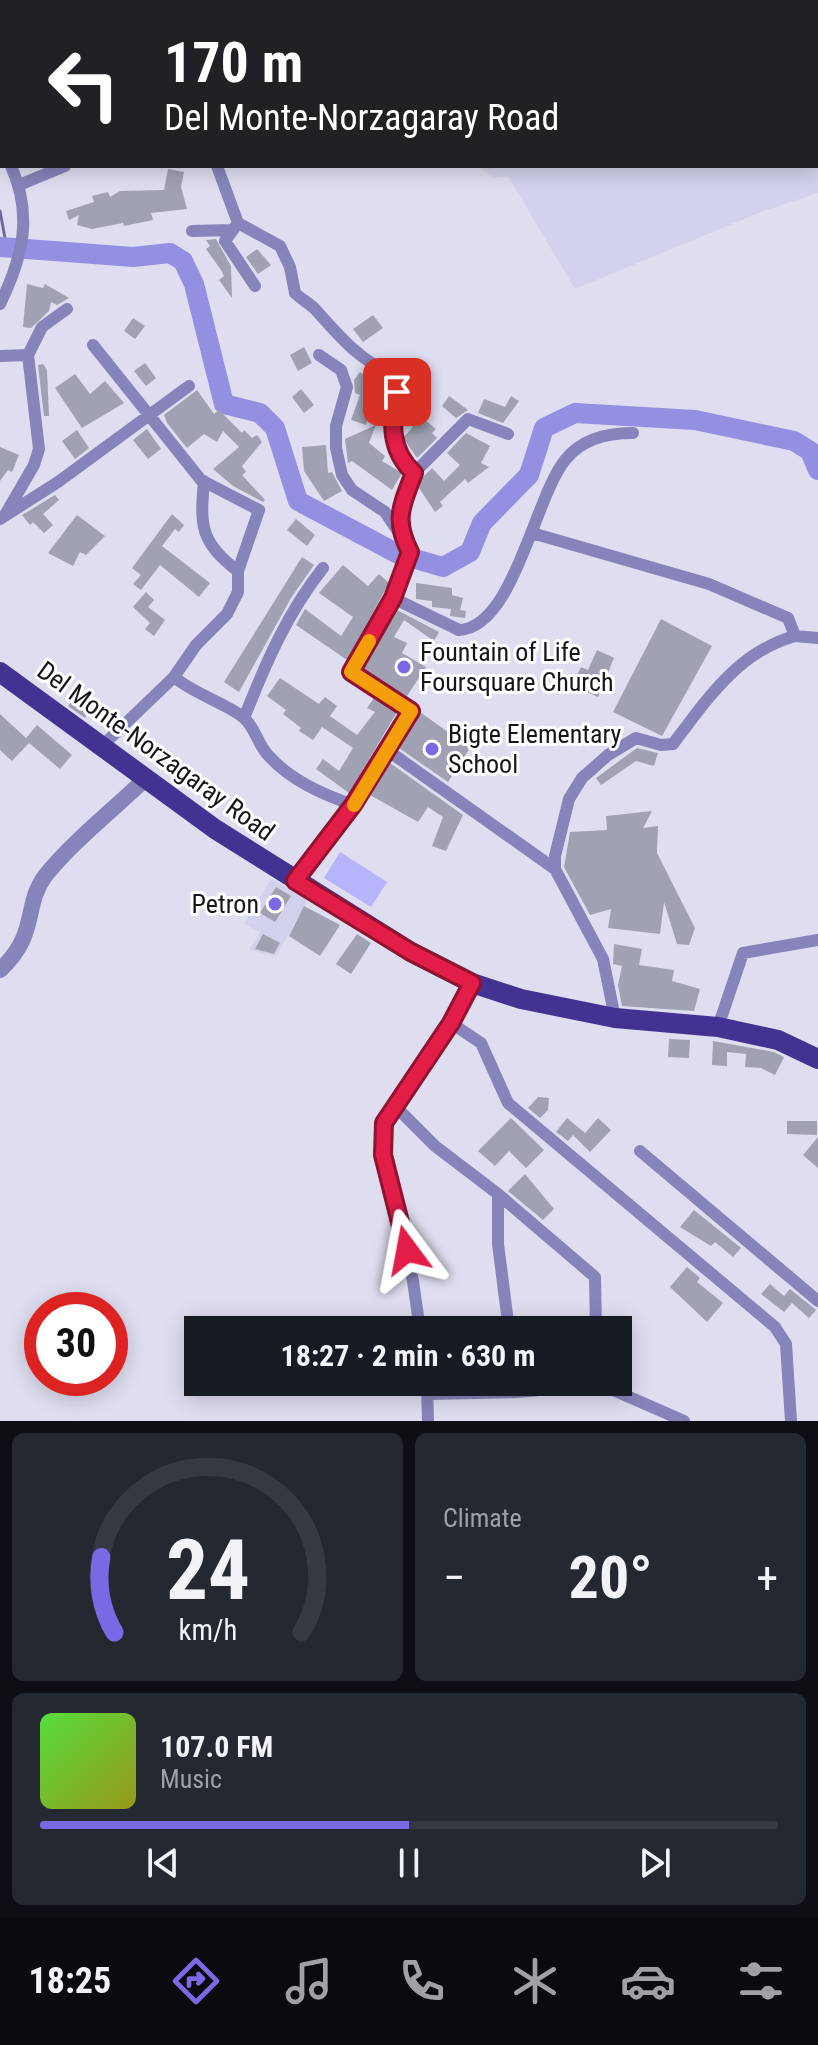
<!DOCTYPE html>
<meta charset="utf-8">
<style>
:root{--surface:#171b24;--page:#242831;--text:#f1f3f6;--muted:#9ea1a6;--line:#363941;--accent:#7969e4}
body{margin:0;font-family:"Roboto Condensed",sans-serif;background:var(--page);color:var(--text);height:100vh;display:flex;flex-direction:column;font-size:30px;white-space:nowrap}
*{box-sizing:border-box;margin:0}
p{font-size:26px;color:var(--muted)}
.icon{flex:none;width:44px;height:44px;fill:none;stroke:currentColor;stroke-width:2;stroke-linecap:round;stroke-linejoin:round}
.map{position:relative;height:1421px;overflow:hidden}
.sheet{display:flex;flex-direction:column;gap:12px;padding:12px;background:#0d0f14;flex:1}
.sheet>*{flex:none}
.guide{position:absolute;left:0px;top:0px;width:818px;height:168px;box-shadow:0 4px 20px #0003;background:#202124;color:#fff;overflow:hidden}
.speed{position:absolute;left:24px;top:1292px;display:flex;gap:16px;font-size:40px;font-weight:700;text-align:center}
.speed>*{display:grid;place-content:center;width:104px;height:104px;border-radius:50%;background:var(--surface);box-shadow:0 4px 20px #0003;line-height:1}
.speed .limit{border:12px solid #d22;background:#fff;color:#111}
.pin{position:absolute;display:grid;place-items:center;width:68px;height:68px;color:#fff;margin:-34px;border-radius:16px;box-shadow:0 4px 12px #0006}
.me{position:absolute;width:88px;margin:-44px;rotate:347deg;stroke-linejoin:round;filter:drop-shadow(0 0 6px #0008)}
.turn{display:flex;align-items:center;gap:28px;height:168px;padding:0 32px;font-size:36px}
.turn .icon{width:104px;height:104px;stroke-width:2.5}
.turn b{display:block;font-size:56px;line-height:68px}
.big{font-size:60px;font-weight:700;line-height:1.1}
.sheet .card{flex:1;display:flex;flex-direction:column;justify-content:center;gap:12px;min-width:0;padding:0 28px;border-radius:12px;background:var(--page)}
.sheet .dial{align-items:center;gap:0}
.dial svg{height:208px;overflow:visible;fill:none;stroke:var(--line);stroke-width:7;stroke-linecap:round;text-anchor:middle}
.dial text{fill:var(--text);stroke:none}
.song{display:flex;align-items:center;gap:24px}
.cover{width:96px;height:96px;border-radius:12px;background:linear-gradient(135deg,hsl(110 70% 55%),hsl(60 70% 35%))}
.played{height:8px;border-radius:4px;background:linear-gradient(90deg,var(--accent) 50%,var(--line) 50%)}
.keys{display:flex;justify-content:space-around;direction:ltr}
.heat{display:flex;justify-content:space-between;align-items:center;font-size:44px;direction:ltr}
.sheet .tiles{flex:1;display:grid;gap:12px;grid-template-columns:1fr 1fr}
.card:last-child{grid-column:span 2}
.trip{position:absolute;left:184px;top:1316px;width:448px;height:80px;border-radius:0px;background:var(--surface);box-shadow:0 4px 20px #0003;font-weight:700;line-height:80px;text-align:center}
.menu{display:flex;height:128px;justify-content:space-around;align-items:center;background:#090b0e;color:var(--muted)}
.menu .icon{width:56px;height:56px}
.menu .active{color:var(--accent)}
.menu b{font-size:36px;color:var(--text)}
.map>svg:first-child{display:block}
.built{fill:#d2d2ec}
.green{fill:#b6b4fa}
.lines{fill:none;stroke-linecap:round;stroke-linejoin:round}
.stream{stroke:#6e6aa5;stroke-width:3}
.river{stroke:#948fe0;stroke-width:20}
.building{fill:#a0a1b2}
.minor{stroke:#8684ba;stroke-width:12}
.tertiary{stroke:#8684ba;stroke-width:16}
.primary{stroke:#433292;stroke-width:20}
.route-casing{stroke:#92132f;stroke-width:20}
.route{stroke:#e11d48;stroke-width:14}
.slow{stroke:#f59e0b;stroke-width:14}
.poi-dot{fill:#7969e4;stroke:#fff;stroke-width:3}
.labels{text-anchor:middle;stroke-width:6;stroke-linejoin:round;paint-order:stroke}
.poi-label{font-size:26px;fill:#15151b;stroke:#fff;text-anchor:start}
.street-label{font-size:26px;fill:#15151b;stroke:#fff}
</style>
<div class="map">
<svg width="818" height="1421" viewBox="0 0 818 1421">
<rect width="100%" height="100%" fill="#dedef0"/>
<path class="built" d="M204,0H818V193L761,212L575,289L508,176L493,178L477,166H816V2Z
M271,879L308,900L276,956L249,950L260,933L244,923Z"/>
<path class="green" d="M340,852L387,882L371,907L324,878Z"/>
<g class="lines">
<path class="stream" d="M0,211L7,249"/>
<path class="river" d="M0,247L133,257L170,253L183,261L194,284L224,404L260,413L275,428L298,501L398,554L443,567L470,552L482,523L529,475L544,428L575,413L695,420L794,441L810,451L818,470"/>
</g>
<path class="building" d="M168,169L184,172L181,187L187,209L151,213L153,220L124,226L123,223L92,229L77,225L79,215L69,220L66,211L94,202L92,196L108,192L110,197L120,191L164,190Z
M216,239L231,266L232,298L219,280L224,276L221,270L206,249L210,246L206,240Z
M257,249L271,265L258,274L246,257Z
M27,284L43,288L45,284L69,298L57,305L51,302L49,311L31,328L23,327Z
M373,315L383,328L363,342L353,329Z
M133,318L145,326L135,339L124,331Z
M304,347L312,363L298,371L290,355Z
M145,363L156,378L146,386L134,371Z
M43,364L47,370L49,416H44L38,365Z
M360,372L377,385L385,381L386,386V390L376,395L366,425L351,420L360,395L355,393L354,380Z
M75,374L90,394L105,381L124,403L82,428L55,388Z
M301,389L314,405L304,413L292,397Z
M197,390L214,414L219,410L242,433L244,430L252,438L257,435L262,442L242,466L246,472L242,475L265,500L263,502L233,486L213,469L239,447L223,431L217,442L204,434L187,448L167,423L164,415Z
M449,396L468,410L456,418L442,406Z
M511,396L519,401L503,423L478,413L484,399L505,407Z
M408,406L436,429L432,433L437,438L417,458L403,438L412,428L413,424L401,414Z
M376,425L369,443L385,456L382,461L402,473L392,490L352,461L348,463L345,439Z
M147,429L161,449L148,459L133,440Z
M77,430L89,448L75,459L62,441Z
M466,433L490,446L481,463L489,467L468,483L465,479L440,502L443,506L435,512L419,488L422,478L432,468L444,481L460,465L447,453Z
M326,445L328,473L332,472L342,491L324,501L304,471L302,447Z
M0,447L19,455L12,472L8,470L0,481Z
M55,495L59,500L43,514L53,525L44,533L33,522L30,525L22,515Z
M172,514L184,525L179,532L175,529L162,546L210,583L199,597L160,565L141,590L133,584L141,575L132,568Z
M77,515L105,536L86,555L80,552L73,566L48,553Z
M296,519L315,535L307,546L287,530Z
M302,557L314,565L291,598L239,692L224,682Z
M343,565L368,586L379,574L389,583L347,660L296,625L305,609L341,636L353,617L319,593Z
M416,583L452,588V595L463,598L460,610L466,611L465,618L450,616L451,609L432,607V601L416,599Z
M146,592L154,600L148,607L165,620L154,636L145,629L150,623L133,607Z
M397,610L439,632L434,641L404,620L394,637L407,643L402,653L426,667L407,696L363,669Z
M661,619L712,646L662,736L613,712Z
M597,650L614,658L598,697L572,685L581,667L588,670Z
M280,678L319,704L325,697L337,706L330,716L357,735L375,712L367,708L374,698L397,712L349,793L316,769L323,759L339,771L353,748L322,727L313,740L299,731L301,728L283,714L286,710L267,696Z
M76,696L92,708L85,718L68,706Z
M420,712L470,748L448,782L399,748Z
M0,714L26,738L37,725L72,755L60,769L29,743L12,761L0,750Z
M637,748L658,753L654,766L636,761L601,785L596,778Z
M390,763L463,815L446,851L432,846L443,817L428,807L418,822L370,795Z
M652,811L643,828L658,826L657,853L695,928L689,945L677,944L664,902L660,934L608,928L611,909L590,915L564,867L570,832L607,830L606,816Z
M276,887L291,896L275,922L260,913Z
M304,906L340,925L320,956L289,936Z
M263,934L280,943L274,954L255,949Z
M357,934L371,943L351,974L336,964Z
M614,944L642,949L639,965L674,970L672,981L700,989L694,1011L622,1006L618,985L622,966L613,964Z
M669,1039L690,1040L689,1058L668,1057Z
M713,1041L774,1052L784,1057L775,1075L761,1068L745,1067L746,1054L727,1052V1066L712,1065Z
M538,1097L549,1098L548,1110L540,1118L528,1108Z
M511,1118L544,1150L526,1168L509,1151L495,1166L478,1151Z
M567,1118L585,1133L598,1118L611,1130L590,1152L573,1135L568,1141L556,1132Z
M787,1121H817V1135L787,1134Z
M818,1137V1168L803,1155Z
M525,1174L554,1209L543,1220L508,1191Z
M694,1210L741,1248L733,1257L715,1242L711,1246L680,1227Z
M687,1267L700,1278L697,1282L723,1303L707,1322L670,1287Z
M770,1284L784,1296L790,1289L816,1310L809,1318L792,1303L784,1312L761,1294Z"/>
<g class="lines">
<path class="minor" d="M77,0L79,2
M0,4L2,7
M0,94L2,92
M0,137L2,146
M217,166L238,223L280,246L290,267L295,293C301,299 309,303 315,309C340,337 358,359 393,375C398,389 394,399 391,413C387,431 401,461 414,473
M19,185L65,166
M238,223L225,241L255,286
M192,231L232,230
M0,304C23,257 33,215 11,166
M93,345L201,480L259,510L238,571V592L227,614L196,645L174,677L101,747
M28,355L42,327L67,309
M319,355L341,370L347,387L336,426V448L342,475L352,490L385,512L399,533
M0,356L28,355L39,449L34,465L5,515
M204,481C200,525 200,543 238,571
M0,519L58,482L189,386
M532,533L709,584L788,618L795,636L818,638
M393,598L459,630C514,628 535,495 566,459C582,439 609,433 633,433
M174,677C194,694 230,705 244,718C255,727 258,745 268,755C290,780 322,794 353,805
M244,718C265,665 287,613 323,568
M387,750L555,869
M295,881L353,805L411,711L351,672L393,598L410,552L401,535L398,514L408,495L414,473L468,419L508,434
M615,1018L603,959L555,869V856L569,799L582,778L608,755L636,738L661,745L673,744C708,698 738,652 795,636
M451,1023L481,1043L508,1103L775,1327L786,1344L791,1421
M718,1027L743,953L818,940
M394,1105L435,1146L498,1194V1244L509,1330
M640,1151L818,1301
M498,1194L595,1277L596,1330
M420,1330L413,1281L383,1155L384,1123L451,1023L472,983
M427,1382L428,1421
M595,1382L684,1421
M428,1394L517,1392L595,1385"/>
<path class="tertiary" d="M0,970C39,934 23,906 45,876C73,841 112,811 144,780"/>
<path class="primary" d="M0,672L215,829L411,952L472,983L521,999L615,1018L718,1027L778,1040L818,1059"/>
</g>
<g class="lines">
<defs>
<path id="route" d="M397,392C391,421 389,450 414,473C402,505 393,519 410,552L393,598L351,672L411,711L353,805L295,881L411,952L472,983L451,1023L384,1123L383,1155L407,1250"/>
</defs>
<use href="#route" class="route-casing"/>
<use href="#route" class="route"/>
<path class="slow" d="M354,805L411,711L351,672L369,641"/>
</g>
<g class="poi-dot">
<circle cx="404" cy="667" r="8"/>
<circle cx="432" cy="749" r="8"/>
<circle cx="275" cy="904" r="8"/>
</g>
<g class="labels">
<g class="poi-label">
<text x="420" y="661">Fountain of Life<tspan x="420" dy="30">Foursquare Church</tspan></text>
<text x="448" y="743">Bigte Elementary<tspan x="448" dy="30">School</tspan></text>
<text x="259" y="913" text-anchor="end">Petron</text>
</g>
<g class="street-label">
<text transform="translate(156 751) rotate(36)" y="9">Del Monte-Norzagaray Road</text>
</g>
</g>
</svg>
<div class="speed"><div class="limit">30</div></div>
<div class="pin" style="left:397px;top:392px;background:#d93025"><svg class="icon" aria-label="arrive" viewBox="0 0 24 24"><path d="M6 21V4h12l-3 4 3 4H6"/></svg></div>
<svg class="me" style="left:407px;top:1250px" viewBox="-20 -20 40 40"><path d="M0-17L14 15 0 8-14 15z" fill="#e11d48" stroke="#fff" stroke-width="4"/></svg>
<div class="trip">18:27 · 2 min · 630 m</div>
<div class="guide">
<div class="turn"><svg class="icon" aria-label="left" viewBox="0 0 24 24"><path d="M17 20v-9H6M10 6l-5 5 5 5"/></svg><div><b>170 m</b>Del Monte-Norzagaray Road</div></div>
</div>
</div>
<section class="sheet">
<div class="tiles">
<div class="card dial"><svg viewBox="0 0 100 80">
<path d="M14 69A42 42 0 1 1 86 69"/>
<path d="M14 69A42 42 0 0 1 9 40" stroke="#7969e4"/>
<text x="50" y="56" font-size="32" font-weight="700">24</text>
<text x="50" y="72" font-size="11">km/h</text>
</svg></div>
<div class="card"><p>Climate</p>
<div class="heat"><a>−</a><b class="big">20°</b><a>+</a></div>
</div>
<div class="card">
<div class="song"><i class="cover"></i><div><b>107.0 FM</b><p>Music</p></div></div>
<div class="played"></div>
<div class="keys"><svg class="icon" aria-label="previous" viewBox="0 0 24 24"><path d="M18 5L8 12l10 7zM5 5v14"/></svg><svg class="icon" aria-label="pause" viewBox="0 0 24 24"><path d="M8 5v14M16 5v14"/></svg><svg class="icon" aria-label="next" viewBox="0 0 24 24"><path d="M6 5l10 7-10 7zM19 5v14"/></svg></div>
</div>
</div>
</section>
<nav class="menu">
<b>18:25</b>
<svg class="icon active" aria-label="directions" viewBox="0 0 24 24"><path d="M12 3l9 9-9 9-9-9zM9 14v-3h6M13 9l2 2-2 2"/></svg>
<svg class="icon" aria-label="music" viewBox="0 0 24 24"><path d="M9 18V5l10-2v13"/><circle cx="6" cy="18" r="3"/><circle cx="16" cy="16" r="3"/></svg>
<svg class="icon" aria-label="phone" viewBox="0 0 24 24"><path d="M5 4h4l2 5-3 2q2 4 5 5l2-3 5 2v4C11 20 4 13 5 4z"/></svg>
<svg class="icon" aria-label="climate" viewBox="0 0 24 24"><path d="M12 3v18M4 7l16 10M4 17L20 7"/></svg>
<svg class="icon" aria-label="car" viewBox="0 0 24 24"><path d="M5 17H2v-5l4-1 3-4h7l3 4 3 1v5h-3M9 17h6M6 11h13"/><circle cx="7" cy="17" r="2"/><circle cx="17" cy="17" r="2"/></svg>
<svg class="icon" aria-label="filters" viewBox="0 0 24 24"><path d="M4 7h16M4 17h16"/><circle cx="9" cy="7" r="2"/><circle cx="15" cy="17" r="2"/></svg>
</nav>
